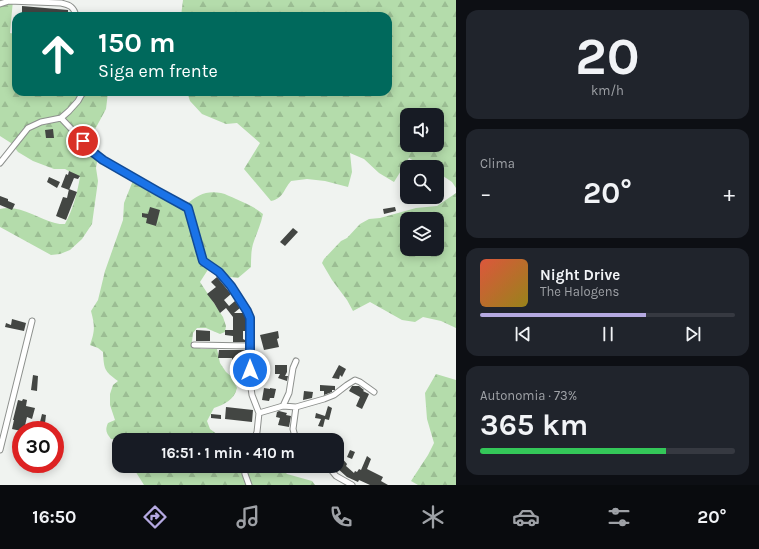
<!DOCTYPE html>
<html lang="pt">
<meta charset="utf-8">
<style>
:root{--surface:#171b24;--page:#20242c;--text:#f1f3f6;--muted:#9ea1a6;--line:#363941;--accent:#b5a9e1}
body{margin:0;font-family:Karla,sans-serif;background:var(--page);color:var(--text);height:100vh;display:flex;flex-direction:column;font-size:15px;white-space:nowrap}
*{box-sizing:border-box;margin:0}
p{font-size:13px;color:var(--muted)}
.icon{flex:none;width:22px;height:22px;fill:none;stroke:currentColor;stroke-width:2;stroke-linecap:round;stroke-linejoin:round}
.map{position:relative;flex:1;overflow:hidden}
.panel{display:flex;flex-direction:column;gap:10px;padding:10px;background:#0d0f14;width:303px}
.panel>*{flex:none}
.banner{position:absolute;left:12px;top:12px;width:380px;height:84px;border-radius:12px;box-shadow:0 2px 10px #0003;background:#00695c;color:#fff;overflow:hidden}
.buttons{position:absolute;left:400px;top:108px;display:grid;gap:8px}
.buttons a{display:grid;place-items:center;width:44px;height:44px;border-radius:8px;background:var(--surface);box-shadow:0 2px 10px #0003;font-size:20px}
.speed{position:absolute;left:12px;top:421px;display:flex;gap:8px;font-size:20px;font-weight:700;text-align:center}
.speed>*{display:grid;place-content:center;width:52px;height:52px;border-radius:50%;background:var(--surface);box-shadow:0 2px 10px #0003;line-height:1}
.speed .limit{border:6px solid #d22;background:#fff;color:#111}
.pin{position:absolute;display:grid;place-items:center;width:34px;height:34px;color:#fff;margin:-17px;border:2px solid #fff;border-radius:50%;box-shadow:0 1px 4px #0007}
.me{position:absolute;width:44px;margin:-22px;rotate:0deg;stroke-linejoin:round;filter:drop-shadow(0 0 3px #0008)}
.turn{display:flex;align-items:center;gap:14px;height:84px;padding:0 20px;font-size:18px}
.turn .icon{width:52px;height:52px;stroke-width:2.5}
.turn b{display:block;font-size:28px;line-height:34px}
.big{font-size:30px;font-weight:700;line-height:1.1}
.panel .card{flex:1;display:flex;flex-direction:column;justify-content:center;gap:6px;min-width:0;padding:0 14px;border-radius:12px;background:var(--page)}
.panel .dial{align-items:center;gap:0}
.dial b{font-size:52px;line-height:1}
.song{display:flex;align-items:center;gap:12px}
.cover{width:48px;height:48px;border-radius:6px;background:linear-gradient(135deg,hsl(10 70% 55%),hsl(50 70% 35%))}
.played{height:4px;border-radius:2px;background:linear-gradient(90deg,var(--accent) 65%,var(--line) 65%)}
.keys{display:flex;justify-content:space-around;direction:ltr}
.heat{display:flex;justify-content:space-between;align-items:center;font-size:22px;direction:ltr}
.charge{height:6px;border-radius:3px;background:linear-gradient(90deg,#34c759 73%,var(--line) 0)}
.trip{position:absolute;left:112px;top:433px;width:232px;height:40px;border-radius:12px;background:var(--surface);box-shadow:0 2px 10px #0003;font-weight:700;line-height:40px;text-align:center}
.menu{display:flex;height:64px;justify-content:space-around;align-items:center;background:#090b0e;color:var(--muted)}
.menu .icon{width:28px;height:28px}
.menu .selected{color:var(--accent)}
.menu b{font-size:18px;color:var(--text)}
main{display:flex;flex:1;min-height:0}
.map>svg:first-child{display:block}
.forest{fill:url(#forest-firs);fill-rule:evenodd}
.building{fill:#434643}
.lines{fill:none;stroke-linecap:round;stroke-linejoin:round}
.minor-casing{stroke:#8d908d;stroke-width:7}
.minor{stroke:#fff;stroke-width:5}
.route-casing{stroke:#114b97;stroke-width:10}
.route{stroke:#1a73e8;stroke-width:7}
</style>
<main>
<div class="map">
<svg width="456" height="485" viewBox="0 0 456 485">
<defs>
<pattern id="forest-firs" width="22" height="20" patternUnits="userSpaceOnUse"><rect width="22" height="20" fill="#b4dcab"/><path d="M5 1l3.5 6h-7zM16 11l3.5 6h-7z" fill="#9bbd93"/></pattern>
</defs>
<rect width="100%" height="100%" fill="#f0f3f0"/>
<path class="forest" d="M0,0H13L10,33L16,34V92H108L106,109L93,133V141L98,156L96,168L98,181L92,224L82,239L70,250L60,254L51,255L0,227V209C19,204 37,218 55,223C58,224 61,224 65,224C73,209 77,194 80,177L65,169H54L33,161L18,152L11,143L0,136Z
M183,0H456V188L452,182L437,172V167H424L409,158L394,182L379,173L364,159L350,153L352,172L348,187L325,181L307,179L291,181C283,190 284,198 271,201L244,169L260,143L237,123L226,124L202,114L190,101L187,92H388V16H181ZM407,115H437V145H407Z
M134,178L147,189L156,191L187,204C197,195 207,190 221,193C226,194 231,197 236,199C245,203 255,207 263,214C261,224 257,232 254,241C251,249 251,258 251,267L238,278L230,277L213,267L209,268L200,282L223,317L226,326L225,332L220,334L206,328H197L193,333L192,342L201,349H217L220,363L226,372L232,377L237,388C234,400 225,404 214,408L207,421L210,429L225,440H120L111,439C106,433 105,430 108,423L115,420L110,405V394L113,385L118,381C104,371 104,369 103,352L98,348L90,345C95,331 95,326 91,311L98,300L105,271L123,220L124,203Z
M456,193V328L441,321L423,317L415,322L402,320L370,302L353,311L347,300L332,280L322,263L324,259L341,241L347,238L360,224L369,219L380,218L416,208L437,206ZM407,219H437V249H407Z
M436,374L456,380V485H418L411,481L428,455L434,443L427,419L425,393Z
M132,466H279L287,474L312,481L315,485H144Z"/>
<path class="building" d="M22,6L68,10V16H22Z
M53,129L54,138H46L45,130Z
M69,171L80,176L78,179L74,178L69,190L61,187L66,174L68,175Z
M49,177L60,182L57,188L47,182Z
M69,189L77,192L66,220L56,216L63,197L67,198Z
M0,196L8,199V201L15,204L12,210L0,205Z
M150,207L160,210L156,226L146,223L147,218L142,217V213L148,214Z
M395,207L396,211L384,214L383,209Z
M293,228L298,232L285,246L280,242Z
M217,277L231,294L224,300L229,306L235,301L240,308L234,313H243L245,317V331H243V339L245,340V342H233V336L225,335V330H233V317L226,308L220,313L214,303L207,294L216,287L211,282Z
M12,319L26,323L24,331L5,327L6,323L11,325Z
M196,330L210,331V341H196Z
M278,331L279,338L277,339L279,347L264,350L260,335Z
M219,350H246L245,378H239V365H232V358H218Z
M275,365H287V372L285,376H288L287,381L278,378L280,374H275Z
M339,365L346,369L342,377L340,375L339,379L332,378Z
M33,375L38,376L37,391L31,390Z
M320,385L335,386V390H332V392L324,395V391H320Z
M352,386H359L364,390L363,391L369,394L362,409L356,406L360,397L349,391Z
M264,388L270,389V388L276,389L274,398H270L269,401L262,400Z
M304,391L313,392L312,398L303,400Z
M23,399L27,400L26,406L35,408L32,419L27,417L24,430H21V431L12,429L14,420H13L18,400L22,401Z
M328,406L332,408L329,420L325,419L323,427L318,426L321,419L315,418L316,413L325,416Z
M226,407L253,410L252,422L225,419Z
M279,411L287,413L286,415L291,416L289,427L278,425L280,418L276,417L277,412Z
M42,414L46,415L45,423V424L43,428L39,426Z
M211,414L221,415V419L211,418Z
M350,450L355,452L352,459L347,457Z
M337,455L341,457L347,464L346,466L354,473L355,471L357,472L359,469L361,470L367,456L371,459L367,469L383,477L381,481L388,485H370L359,480L358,482L347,477L337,468Z"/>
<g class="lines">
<defs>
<path id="minor" d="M0,4L9,1L61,3C70,5 74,7 76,16
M61,118L94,153L103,160L157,191L188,207L203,261L219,273L231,286L247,311L250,318V381L252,395L259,413L257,432L254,440
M0,163L28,128L41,122L61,118L69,111L78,101L83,92
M194,345L250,346
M283,406L289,393L293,368L296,361
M259,413L283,406L296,407L324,399L334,395L347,385L355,380L360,382L374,392
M296,440L293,429L296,407
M0,450L32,321
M244,466L245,474L249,485
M328,466L336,476L352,485"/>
</defs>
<use href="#minor" class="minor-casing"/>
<use href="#minor" class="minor"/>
</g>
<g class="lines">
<defs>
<path id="route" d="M83,141L94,153L103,160L157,191L188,208L203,261L219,272L231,286L247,311L250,318V370"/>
</defs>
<use href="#route" class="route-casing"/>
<use href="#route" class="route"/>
</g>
</svg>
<div class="buttons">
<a><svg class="icon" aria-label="sound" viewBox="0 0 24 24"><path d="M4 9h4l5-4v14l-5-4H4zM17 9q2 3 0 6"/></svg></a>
<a><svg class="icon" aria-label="search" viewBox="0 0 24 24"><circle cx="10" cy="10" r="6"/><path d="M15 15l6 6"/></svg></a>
<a><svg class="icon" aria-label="layers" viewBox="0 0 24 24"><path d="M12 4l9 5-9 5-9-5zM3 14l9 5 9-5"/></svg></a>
</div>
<div class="speed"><div class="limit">30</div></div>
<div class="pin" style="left:83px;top:141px;background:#d93025"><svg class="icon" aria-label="arrive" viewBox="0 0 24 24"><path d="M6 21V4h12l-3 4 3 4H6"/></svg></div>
<svg class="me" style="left:250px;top:370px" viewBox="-20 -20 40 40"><circle r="17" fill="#1a73e8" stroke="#fff" stroke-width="3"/><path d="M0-11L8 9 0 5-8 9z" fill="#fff"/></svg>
<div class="trip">16:51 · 1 min · 410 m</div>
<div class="banner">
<div class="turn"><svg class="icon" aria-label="ahead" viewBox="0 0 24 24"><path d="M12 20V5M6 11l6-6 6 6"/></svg><div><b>150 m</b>Siga em frente</div></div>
</div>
</div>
<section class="panel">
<div class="card dial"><b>20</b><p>km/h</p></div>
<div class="card"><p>Clima</p>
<div class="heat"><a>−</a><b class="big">20°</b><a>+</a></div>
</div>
<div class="card">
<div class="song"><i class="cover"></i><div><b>Night Drive</b><p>The Halogens</p></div></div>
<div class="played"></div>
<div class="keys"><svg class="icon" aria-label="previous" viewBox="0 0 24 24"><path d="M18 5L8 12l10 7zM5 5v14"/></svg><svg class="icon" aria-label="pause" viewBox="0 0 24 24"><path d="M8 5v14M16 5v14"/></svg><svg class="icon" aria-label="next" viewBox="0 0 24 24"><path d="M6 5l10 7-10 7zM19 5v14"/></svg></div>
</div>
<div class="card"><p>Autonomia · 73%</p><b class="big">365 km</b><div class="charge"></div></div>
</section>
</main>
<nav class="menu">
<b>16:50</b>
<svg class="icon selected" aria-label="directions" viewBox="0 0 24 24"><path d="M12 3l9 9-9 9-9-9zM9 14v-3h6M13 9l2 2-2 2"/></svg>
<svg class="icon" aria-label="music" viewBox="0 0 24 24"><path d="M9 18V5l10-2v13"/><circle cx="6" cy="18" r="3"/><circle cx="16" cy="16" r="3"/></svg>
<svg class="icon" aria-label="phone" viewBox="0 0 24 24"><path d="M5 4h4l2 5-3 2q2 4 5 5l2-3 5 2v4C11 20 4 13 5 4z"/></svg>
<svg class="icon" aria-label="climate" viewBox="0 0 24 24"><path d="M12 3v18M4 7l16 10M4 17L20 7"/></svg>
<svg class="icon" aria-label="car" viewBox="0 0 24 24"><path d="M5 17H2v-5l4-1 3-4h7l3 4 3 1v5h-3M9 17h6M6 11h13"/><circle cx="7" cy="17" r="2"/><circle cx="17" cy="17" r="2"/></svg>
<svg class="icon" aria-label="filters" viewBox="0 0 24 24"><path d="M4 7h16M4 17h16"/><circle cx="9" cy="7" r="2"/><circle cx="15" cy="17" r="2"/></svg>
<b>20°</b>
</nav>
